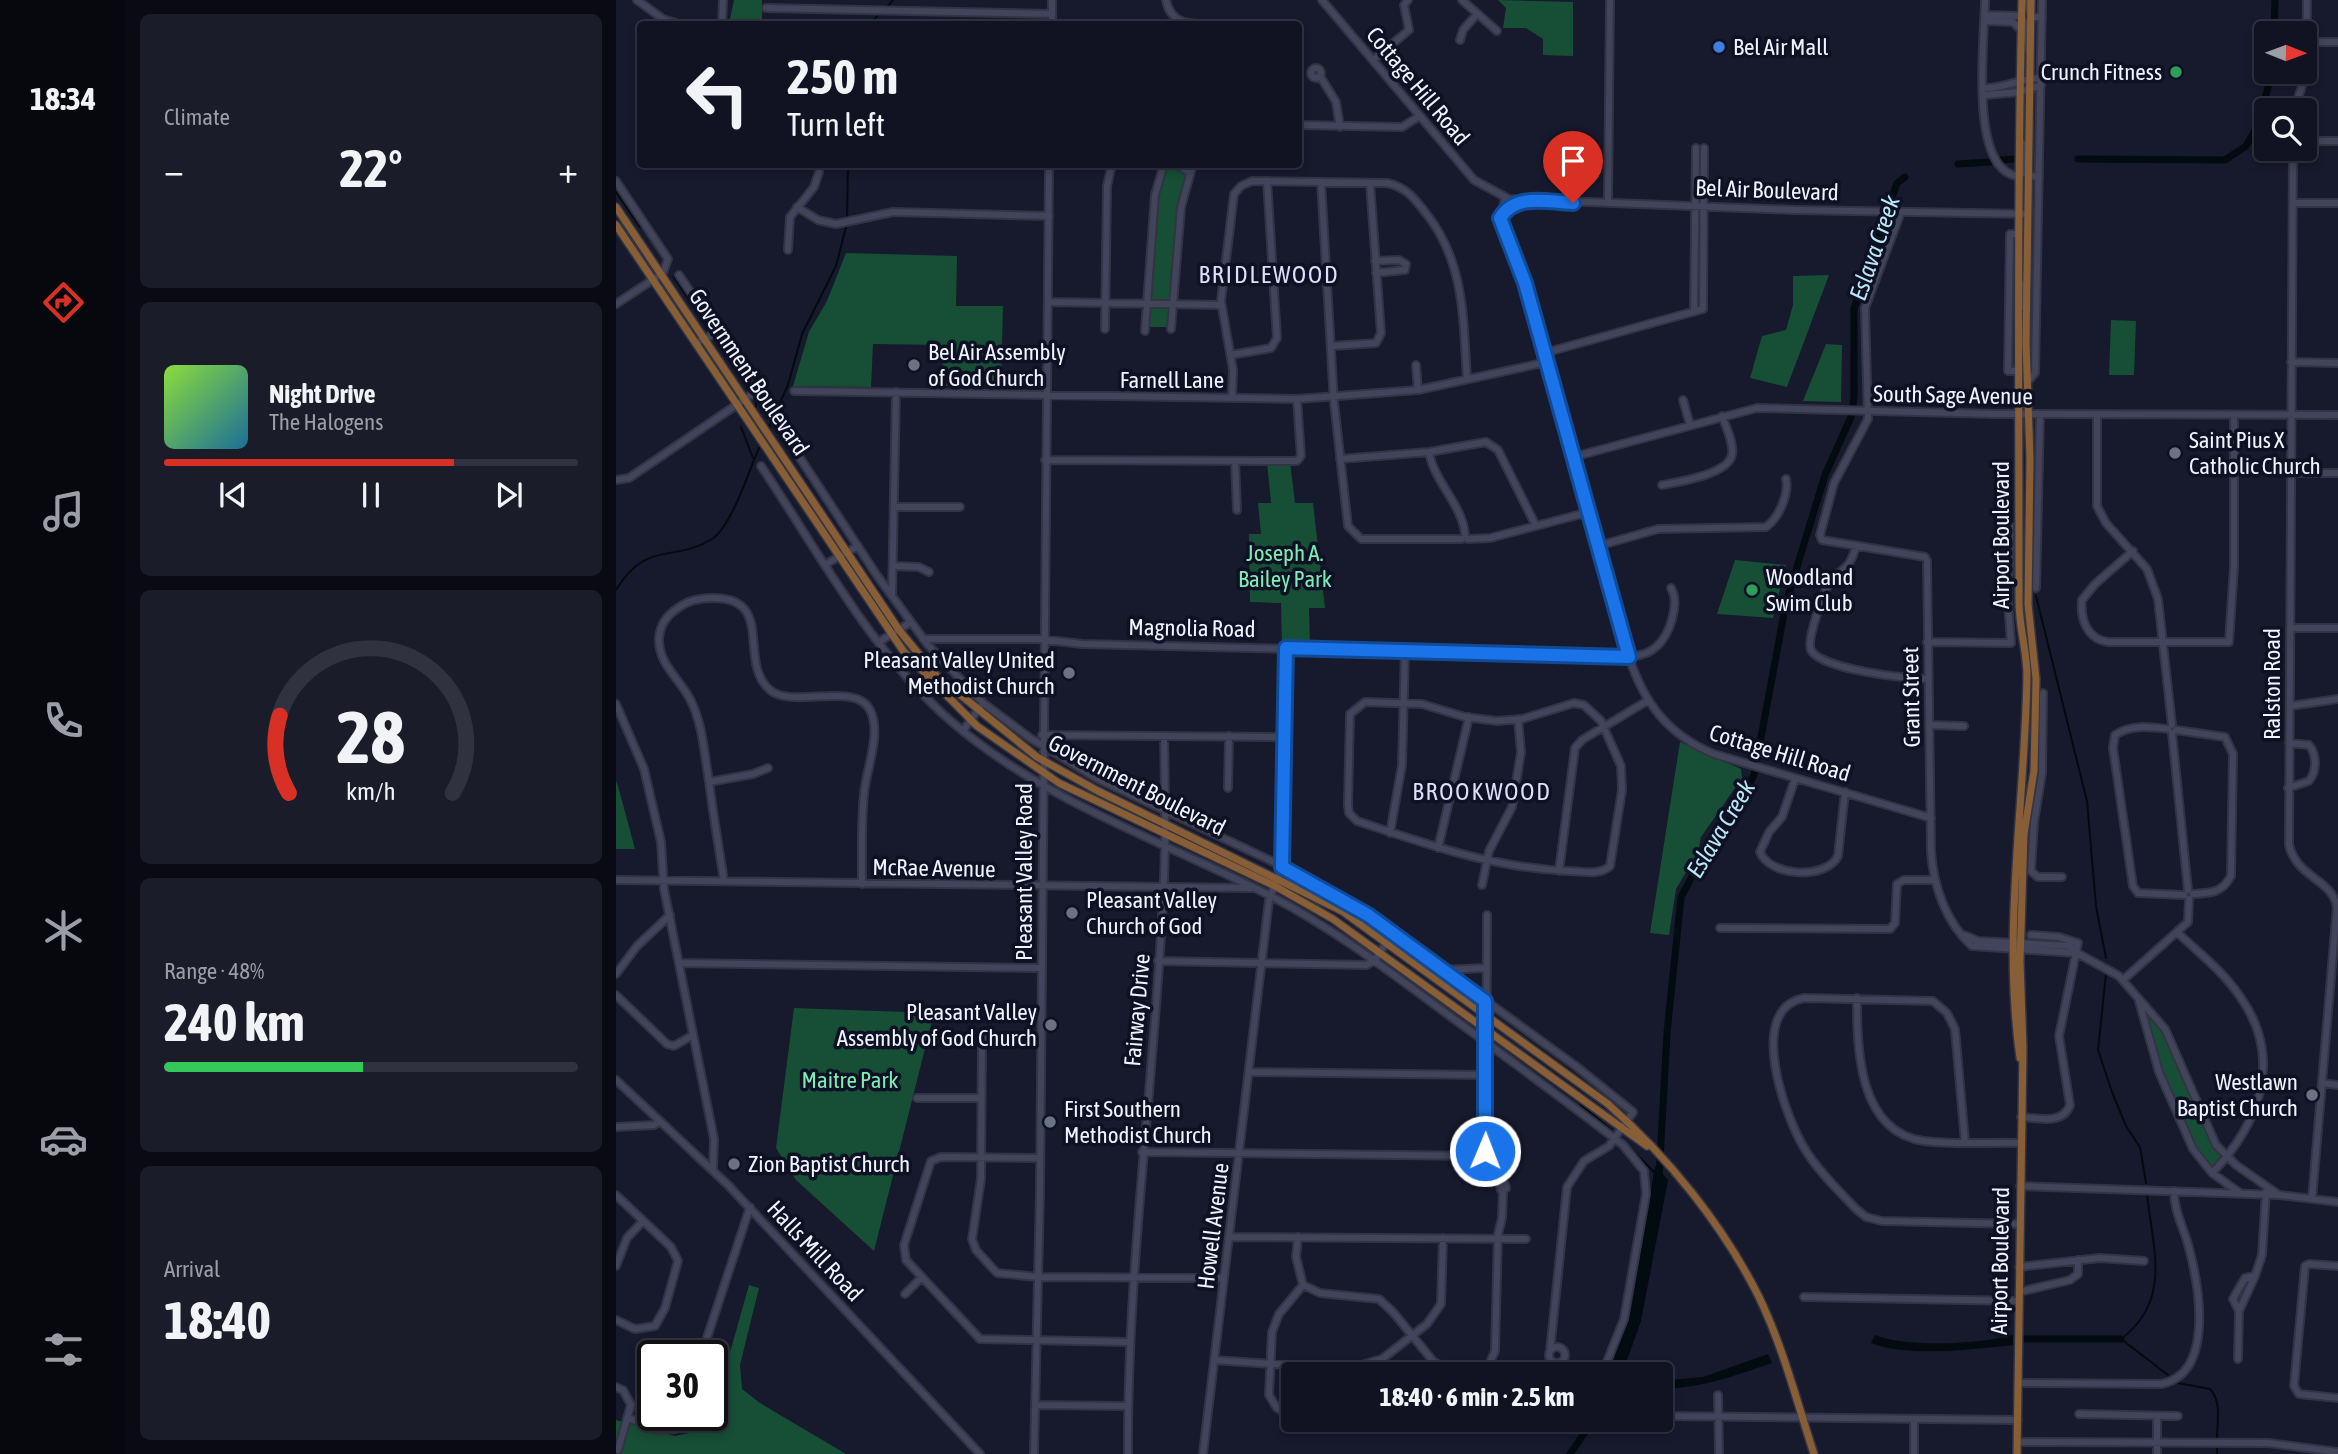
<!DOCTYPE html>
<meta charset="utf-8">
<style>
:root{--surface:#111322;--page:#1a1c2a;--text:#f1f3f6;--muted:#9c9ea5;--line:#303240;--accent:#d93025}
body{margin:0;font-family:"Asap Condensed",sans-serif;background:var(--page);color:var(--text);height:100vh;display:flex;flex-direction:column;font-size:26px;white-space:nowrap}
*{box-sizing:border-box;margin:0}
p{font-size:23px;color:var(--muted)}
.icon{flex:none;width:38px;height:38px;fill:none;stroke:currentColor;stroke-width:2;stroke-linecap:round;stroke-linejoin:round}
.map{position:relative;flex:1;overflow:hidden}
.details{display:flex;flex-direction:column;gap:14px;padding:14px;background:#090a13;width:490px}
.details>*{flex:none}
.top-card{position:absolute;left:21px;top:21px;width:665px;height:147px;border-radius:7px;box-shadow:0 4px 10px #0003,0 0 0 2px var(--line);background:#111322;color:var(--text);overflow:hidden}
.needle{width:46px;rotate:91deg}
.fabs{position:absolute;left:1638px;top:21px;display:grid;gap:14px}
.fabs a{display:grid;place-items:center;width:63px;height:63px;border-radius:7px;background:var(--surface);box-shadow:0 4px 10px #0003,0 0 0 2px var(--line);font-size:35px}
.speed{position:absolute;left:21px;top:1340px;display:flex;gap:14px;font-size:35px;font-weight:700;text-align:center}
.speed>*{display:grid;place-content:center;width:91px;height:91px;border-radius:50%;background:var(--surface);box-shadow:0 4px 10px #0003,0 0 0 2px var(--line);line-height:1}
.speed .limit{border:4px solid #111;border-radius:10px;background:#fff;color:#111}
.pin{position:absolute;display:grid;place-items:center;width:60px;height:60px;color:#fff;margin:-72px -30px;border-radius:50% 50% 50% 0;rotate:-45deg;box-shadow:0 0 7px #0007}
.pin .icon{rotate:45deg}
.me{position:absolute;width:77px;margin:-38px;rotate:1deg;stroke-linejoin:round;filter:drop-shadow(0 0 5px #0008)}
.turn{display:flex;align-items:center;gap:24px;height:147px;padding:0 35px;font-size:32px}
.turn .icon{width:91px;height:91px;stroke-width:2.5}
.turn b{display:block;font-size:49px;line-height:60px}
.big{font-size:52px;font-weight:700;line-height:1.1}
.details .card{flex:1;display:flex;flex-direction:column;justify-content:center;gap:10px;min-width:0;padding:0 24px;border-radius:10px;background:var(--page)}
.details .dial{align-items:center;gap:0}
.dial svg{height:182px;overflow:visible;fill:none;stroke:var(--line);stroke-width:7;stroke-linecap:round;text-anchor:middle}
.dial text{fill:var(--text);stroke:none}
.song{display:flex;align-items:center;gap:21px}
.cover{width:84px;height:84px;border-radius:10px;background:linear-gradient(135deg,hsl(90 70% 55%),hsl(200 70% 35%))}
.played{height:7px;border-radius:4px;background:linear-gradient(90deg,var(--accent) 70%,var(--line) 70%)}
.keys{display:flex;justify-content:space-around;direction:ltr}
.heat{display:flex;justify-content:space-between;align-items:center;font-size:38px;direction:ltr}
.charge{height:10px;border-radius:5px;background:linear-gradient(90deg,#34c759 48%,var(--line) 0)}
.trip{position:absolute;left:665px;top:1362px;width:392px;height:70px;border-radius:7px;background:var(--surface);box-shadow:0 4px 10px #0003,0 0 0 2px var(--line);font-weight:700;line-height:70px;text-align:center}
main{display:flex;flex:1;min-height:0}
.menu{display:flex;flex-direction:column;width:126px;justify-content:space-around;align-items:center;background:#07080e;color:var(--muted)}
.menu .icon{width:49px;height:49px}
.menu .selected{color:var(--accent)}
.menu b{font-size:32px;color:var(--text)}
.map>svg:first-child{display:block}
.green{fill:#164f35}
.water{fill:#020b0f}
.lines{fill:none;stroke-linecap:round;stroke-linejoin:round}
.stream{stroke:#020b0f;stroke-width:2}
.river{stroke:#020b0f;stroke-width:7}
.minor-casing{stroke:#333443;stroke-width:10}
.major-casing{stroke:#333443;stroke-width:10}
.minor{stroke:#41445a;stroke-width:6}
.major{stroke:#875e35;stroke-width:7}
.route-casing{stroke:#114b97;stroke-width:18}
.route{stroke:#1a73e8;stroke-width:12}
.shop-dot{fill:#3f7fe0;stroke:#0e1023;stroke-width:2.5}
.leisure-dot{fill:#2e9e5b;stroke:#0e1023;stroke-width:2.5}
.worship-dot{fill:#6b7280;stroke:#0e1023;stroke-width:2.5}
.labels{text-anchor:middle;stroke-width:7;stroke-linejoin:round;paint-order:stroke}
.poi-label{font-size:23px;fill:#f0f2fe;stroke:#0e1023;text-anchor:start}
.street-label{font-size:23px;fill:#f0f2fe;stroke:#0e1023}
.park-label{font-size:23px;fill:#7eecb5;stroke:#0e1023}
.water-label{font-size:24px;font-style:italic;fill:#bae7f7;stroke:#0e1023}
.neighbourhood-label{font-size:24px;letter-spacing:2px;fill:#dbe0fc;stroke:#0e1023}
</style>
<main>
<nav class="menu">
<b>18:34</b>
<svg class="icon selected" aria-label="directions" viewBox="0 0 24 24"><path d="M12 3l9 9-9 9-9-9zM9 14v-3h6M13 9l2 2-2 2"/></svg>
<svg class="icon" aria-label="music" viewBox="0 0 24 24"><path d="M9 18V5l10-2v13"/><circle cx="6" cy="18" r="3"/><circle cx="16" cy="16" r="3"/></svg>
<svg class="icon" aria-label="phone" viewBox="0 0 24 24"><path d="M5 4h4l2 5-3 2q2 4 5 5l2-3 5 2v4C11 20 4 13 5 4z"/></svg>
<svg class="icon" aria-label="climate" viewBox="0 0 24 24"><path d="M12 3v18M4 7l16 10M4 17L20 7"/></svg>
<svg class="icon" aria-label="car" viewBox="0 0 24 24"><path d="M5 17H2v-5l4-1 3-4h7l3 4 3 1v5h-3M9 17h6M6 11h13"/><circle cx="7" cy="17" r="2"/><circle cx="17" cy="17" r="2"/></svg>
<svg class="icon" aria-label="filters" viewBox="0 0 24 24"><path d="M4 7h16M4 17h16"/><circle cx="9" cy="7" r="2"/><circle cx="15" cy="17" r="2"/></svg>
</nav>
<section class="details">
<div class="card"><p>Climate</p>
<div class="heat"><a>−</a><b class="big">22°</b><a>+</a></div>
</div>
<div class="card">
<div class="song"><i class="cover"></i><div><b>Night Drive</b><p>The Halogens</p></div></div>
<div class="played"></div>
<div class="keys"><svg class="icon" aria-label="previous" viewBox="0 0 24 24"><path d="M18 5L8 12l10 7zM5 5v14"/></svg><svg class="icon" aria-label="pause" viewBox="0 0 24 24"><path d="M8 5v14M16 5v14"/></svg><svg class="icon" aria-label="next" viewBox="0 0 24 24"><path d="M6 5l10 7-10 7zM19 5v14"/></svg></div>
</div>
<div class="card dial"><svg viewBox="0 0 100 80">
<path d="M14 69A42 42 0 1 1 86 69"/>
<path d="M14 69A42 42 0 0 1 10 35" stroke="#d93025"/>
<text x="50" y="56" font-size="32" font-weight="700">28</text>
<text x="50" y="72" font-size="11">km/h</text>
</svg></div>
<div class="card"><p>Range · 48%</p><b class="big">240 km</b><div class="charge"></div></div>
<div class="card"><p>Arrival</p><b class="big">18:40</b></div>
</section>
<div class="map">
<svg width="1722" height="1454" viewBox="0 0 1722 1454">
<rect width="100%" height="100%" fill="#17192d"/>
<path class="green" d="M118,0H146V24H113Z
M882,0L957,2V56L927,55V39L910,28H887L890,8Z
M551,165H574L563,197L553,327H532L541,197Z
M230,253L341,256L340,306H387L385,386H326L327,345L257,344L255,387L177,386L193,332L211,301Z
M1213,275L1171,387L1134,378L1146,336L1170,330L1177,305V276Z
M1495,320L1520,321L1518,375H1493Z
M1210,344L1226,345L1225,402L1187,401Z
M651,462H674L679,503H697L709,608H693L694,647L666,646L665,603L634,602L633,534H645L642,503H655Z
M1119,560L1170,565L1157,618L1101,614Z
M1064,742L1125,769L1126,778L1085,837L1082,852L1060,889L1053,935L1034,933Z
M0,781L2,786L19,849H0Z
M178,1008L318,1013L258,1251L180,1180L160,1148Z
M1532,1014C1569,1053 1571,1112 1606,1154L1596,1167C1575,1154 1525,1036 1532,1014Z
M133,1285L143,1288L124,1365L126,1389L144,1403L230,1454H0V1420L59,1436L87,1430L93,1416H96Z"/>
<path class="water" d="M1039,1166L1052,1180L1025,1321L1006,1374H993L1017,1296Z
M1259,1335C1290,1348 1366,1344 1397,1335V1345C1356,1349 1294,1358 1255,1343Z
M1152,1354L1156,1363C1118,1376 1085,1388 1045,1389V1381L1087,1377Z"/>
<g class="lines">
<path class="stream" d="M272,6L277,0
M255,24L262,15
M0,192L24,227
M231,218L232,164
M58,277L91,327
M100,340L133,389
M140,407V403
M125,427L137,458
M153,427L172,385L186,334L220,266L230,227
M0,590C31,539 58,563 96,539C116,526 133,470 143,448
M1420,596L1471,801L1480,906L1490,958
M1490,974L1482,1050L1496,1092L1510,1126L1524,1147L1530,1183
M965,1105L996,1131
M1011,1145L1039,1173
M1531,1194C1537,1250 1556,1300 1505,1339L1552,1375
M1562,1383L1594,1389C1606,1402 1601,1422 1601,1439
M1601,1454V1447"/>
<path class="river" d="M1658,33L1659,0
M1462,159L1609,160L1630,146L1642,125L1656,72
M1386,160L1399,159
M1342,164L1374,162
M1043,1178L1051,1033L1065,897L1086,858L1125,802L1138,775L1170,603L1209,475L1235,417L1238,398V309L1281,183L1289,177
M1408,1339H1505
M954,1454L978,1419"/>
<defs>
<path id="minor" d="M21,0L47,19L63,24
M550,0C555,26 576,24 598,24
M706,0L858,180L893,199L1179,210L1412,214
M846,0L881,31
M1369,0C1369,35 1351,175 1404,176
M1411,0L1415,17H1426
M150,8L436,14
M1369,15L1405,16L1409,23L1413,53
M1369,21L1397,22L1405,30
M106,24L107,0
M436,24V0
M844,40L847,30L861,14
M1690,42H1722
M757,60L793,30L788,5L792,0
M695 73a5 5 0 1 1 10 0a5 5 0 1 1-10 0Z
M704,76L720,102L724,127
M1368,88C1388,89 1404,78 1425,78
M1368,95L1404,92L1425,85
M1678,110L1690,74L1691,0
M682,125L786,127L804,116
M1404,140L1408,146V173L1423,178
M1689,141H1722
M1677,149L1673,845C1681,878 1716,879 1721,907L1696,1199
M559,164L573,172
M331,165V164
M0,181L52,259L47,273L0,304
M705,182L718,402L732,526L745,539H846
M889,198L884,222L909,283L1013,657C1028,703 1052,735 1098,754L1315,818
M992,203L994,0
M1677,203H1722
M181,207L202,220L220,224L277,212L433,216
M1285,212L1249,308L1252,419L1218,483L1204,535L1206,540L1309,557L1311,561L1315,851C1317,885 1330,923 1356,946L1461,953L1503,976L1549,1029L1600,1145L1620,1165L1663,1195
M885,216L891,207L902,201
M172,250L174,217L198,187L203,172
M759,261L783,260L790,264L789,270L760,273
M1402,280L1406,285L1407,306L1411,311
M432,302L605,305
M1078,311L1080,148
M489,329L491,186L496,164
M555,329L565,207L577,164
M529,331L539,195L548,164
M84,341L102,332
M716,346L760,343L765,333L754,183
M928,353L1087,309L1088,148
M615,355L655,348L661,338L651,181
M1675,362L1722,363
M800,365L802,390
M1402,367L1401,371H1392L1394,234H1403
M1411,382L1419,373L1426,0
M178,391L681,399L802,390L931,362
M616,398L617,370L605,301L618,194L625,186L636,181L771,183C790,187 798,198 809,212C849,261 847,319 851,379
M1067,400L1074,425
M1481,415V506L1490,523L1531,569L1542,599L1556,725
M813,452C818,482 846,504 849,534
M957,457L1141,408L1379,414L1722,415
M184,458L262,577L312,645L367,703L414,738L480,778L683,874L752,915L961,1067L1017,1112L993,1146L968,1161L951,1187L934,1351
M724,459L813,452L870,442L882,450L920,526
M429,460L681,461L685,456L681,399
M619,461L621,510
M145,466C204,554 255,652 336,722C428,801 542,839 649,893C713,925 770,969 827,1011C887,1055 948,1099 1007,1145L1028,1171L1030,1194L1008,1319L986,1374
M1675,473H1722
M0,480L13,478L141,391L63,275
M1046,485C1063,482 1114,474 1116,454C1118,443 1110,427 1106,416
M278,507H344
M852,539L874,538L973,512
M982,546L1042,529L1150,527C1163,518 1173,494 1170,479
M1240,546C1232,576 1222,567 1213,584C1207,594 1190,641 1195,650C1204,669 1290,679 1312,679
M1517,551L1479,584L1466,600C1464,619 1471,639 1492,642H1613L1618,567V415
M210,564L242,546
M277,566L303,567L313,572
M1420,588L1424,414
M276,596L280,392
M1674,628H1722
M307,639H423L466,644L1013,657C1022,656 1033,654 1040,647C1054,635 1064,604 1055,588
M263,642L295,622
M1311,642L1395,643L1392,602L1394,526
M1427,693L1426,773L1418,822L1415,871L1422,877H1446
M749,702L806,704L849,717L881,721L906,719L958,703L968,705L985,721L1005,766L1006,790L994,866C983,876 967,871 953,871C878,868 812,845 741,821L733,813L732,805L734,714Z
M0,704L28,769L45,842L48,889L98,1139L97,1169
M1674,706L1722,699
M1313,725L1348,726
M1552,729C1534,727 1515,724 1499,735L1497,748L1517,886L1522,893L1568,895
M1560,730L1609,737L1617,754L1615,876C1606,893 1595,893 1577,894
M347,731L364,707
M1556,733L1572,890
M426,735L669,737
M1179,779L1166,817L1153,832L1144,852C1154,877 1210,880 1222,856L1229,792
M93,782L137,774L152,768
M612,788L613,736
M1672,788L1693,781C1701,771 1701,755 1693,745L1673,743
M774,833L786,765L789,650
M822,848L853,717
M943,871L959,748L966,740L1031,701
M0,880L635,888
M108,881C103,848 97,814 93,781C88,753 87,724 74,699C63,678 42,664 43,638C44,625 51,615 62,608C72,600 84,598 97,598C160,598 121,662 154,690C176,709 240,681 254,710C266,733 250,769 248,794C245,823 246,854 246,884
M866,885L873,851L896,807L905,752L902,719
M1104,928L1274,929L1279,923L1281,884L1288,880H1319
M1561,932C1583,953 1608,972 1625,998C1668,1060 1643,1124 1596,1173
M1348,935L1362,941L1454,946L1461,953
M542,961L750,965L758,961L777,933
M63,963L426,968
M828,970L869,968
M0,974L21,946L54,915
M1507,980L1572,922L1573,899
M0,995L51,1044L58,1046L77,1035
M1241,998C1241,1048 1242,1132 1308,1141C1339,1145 1373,1142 1405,1143
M1523,1001L1543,1072L1577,1149L1596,1173L1624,1193
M366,1038L365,1179L356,1239L360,1250L381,1273L422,1277L608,1278
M316,1039L425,1037
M633,1072L869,1075
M0,1080L112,1185L364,1454
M1706,1083L1722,1085
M301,1098H365
M1405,1117C1422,1118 1447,1125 1454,1105L1443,1036L1462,943L1443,937L1415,935
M0,1127L38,1125L44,1121
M1349,1142L1339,1029L1331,1013L1317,1001L1188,998C1129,1009 1170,1120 1190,1151C1204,1173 1223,1191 1240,1209L1250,1217L1266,1221L1404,1224
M526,1152L867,1156L870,1146L871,915
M424,1158L325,1157L315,1161L288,1245L290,1260L364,1339L513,1342
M889,1184L890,1188L885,1190L884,1185Z
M1404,1186L1663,1195L1722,1202
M0,1195L55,1247L62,1261L49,1308L39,1326L19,1329L0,1320
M613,1237L910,1239
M0,1266L11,1238L27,1221
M1722,1266L1693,1264L1689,1266L1678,1386L1683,1394L1722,1398
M1403,1267L1484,1258L1528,1261
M687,1285L704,1293L763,1299L777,1312L817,1361L839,1374
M1403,1292L1454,1280L1462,1274V1260
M289,1294L305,1278
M1188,1297L1403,1301
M1623,1311L1639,1276
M933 1355a8 8 0 1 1 16 0a8 8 0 1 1-16 0Z
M85,1356L134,1207
M1622,1359L1623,1311L1617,1299L1629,1278L1639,1276L1646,1255L1650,1192
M598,1360L732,1369L766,1359L811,1324L825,1304L827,1238
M869,1374L879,1351L882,1234L886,1218L887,1190
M1402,1383L1545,1384C1599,1374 1583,1286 1573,1248C1568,1228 1558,1212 1558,1191
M0,1387L7,1390L15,1405L2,1450
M1102,1395L1103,1454
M419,1405L512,1406
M1463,1414L1562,1416
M1045,1416L1402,1420
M677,1417L661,1408L653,1395L656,1332L663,1314L687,1285L680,1257L682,1237
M13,1418L41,1430L59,1429L67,1416
M691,1419C727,1422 800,1438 830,1419
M1402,1442L1652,1443L1722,1452
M418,1454L424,1192L433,164
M512,1454C511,1261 540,1071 548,879C550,831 549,783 548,736
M587,1454L653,900L666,867L670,648
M1298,1454V1420
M1541,1454V1416"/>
<path id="major" d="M0,207L283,630L320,675L421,757L482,791L726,911L992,1104C1052,1157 1107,1225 1143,1297C1167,1347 1181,1402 1198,1454
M0,225L288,652L361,726L443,783L659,886L717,919L1031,1146
M1404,1058C1386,930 1409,804 1411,676C1411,651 1403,627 1403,602C1403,401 1401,201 1406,0
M1401,1454L1407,1048L1404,961L1408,834L1418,771L1420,679L1412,604L1414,459L1410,343L1415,0"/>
</defs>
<use href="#minor" class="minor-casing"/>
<use href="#major" class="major-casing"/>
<use href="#minor" class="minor"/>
<use href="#major" class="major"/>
</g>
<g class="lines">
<defs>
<path id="route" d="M869,1151V1001L752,915L666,867L670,648L1013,657L909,283L884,218C900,193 930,202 957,203"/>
</defs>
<use href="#route" class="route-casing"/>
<use href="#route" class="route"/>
</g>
<circle class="shop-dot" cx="1103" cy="47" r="7"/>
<g class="leisure-dot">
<circle cx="1560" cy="72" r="7"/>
<circle cx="1136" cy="590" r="7"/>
</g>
<g class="worship-dot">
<circle cx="298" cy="365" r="7"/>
<circle cx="1559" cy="453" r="7"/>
<circle cx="453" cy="673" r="7"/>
<circle cx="456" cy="913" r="7"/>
<circle cx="435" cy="1025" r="7"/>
<circle cx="1696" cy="1095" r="7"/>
<circle cx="434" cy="1122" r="7"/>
<circle cx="118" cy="1164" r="7"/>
</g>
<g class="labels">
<g class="poi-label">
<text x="1117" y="55">Bel Air Mall</text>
<text x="1546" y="80" text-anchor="end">Crunch Fitness</text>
<text x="312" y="360">Bel Air Assembly<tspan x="312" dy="26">of God Church</tspan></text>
<text x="1573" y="448">Saint Pius X<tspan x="1573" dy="26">Catholic Church</tspan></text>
<text x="1150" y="585">Woodland<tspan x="1150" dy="26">Swim Club</tspan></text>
<text x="439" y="668" text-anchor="end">Pleasant Valley United<tspan x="439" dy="26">Methodist Church</tspan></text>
<text x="470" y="908">Pleasant Valley<tspan x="470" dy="26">Church of God</tspan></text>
<text x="421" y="1020" text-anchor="end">Pleasant Valley<tspan x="421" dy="26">Assembly of God Church</tspan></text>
<text x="1682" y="1090" text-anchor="end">Westlawn<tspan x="1682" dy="26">Baptist Church</tspan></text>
<text x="448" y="1117">First Southern<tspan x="448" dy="26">Methodist Church</tspan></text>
<text x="132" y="1172">Zion Baptist Church</text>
</g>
<g class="street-label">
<text transform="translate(802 86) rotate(50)" y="8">Cottage Hill Road</text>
<text transform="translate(1151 190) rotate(2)" y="8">Bel Air Boulevard</text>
<text transform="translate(133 372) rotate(56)" y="8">Government Boulevard</text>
<text x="556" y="388">Farnell Lane</text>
<text transform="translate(1337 395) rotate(1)" y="8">South Sage Avenue</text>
<text transform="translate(1385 535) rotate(-90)" y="8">Airport Boulevard</text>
<text transform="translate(576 628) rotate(1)" y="8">Magnolia Road</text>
<text transform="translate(1656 684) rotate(-90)" y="8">Ralston Road</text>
<text transform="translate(1295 697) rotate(-91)" y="8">Grant Street</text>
<text transform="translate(1164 753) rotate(17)" y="8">Cottage Hill Road</text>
<text transform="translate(521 785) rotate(27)" y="8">Government Boulevard</text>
<text transform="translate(318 868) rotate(1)" y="8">McRae Avenue</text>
<text transform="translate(408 872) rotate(-90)" y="8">Pleasant Valley Road</text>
<text transform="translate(521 1010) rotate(-85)" y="8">Fairway Drive</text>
<text transform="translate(597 1226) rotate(-83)" y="8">Howell Avenue</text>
<text transform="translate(199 1251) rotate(47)" y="8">Halls Mill Road</text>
<text transform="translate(1384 1261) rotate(-89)" y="8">Airport Boulevard</text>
</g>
<g class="park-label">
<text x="669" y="561">Joseph A.<tspan x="669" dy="26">Bailey Park</tspan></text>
<text x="234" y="1088">Maitre Park</text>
</g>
<g class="water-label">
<text transform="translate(1259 248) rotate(-71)" y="8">Eslava Creek</text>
<text transform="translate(1105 829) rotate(-59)" y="8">Eslava Creek</text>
</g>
<g class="neighbourhood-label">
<text x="653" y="283">BRIDLEWOOD</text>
<text x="866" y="800">BROOKWOOD</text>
</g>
</g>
</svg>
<div class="fabs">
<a><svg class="needle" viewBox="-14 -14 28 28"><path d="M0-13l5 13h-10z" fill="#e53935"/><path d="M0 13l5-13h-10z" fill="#9c9ea5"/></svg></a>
<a><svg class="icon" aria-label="search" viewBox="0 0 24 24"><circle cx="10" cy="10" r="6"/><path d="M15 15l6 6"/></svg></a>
</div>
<div class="speed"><div class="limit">30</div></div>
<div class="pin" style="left:957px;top:203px;background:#d93025"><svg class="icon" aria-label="arrive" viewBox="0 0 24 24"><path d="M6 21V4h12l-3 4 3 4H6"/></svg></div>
<svg class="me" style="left:869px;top:1151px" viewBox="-20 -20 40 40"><circle r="17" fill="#1a73e8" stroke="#fff" stroke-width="3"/><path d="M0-11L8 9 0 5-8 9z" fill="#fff"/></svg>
<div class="trip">18:40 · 6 min · 2.5 km</div>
<div class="top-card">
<div class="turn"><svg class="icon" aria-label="left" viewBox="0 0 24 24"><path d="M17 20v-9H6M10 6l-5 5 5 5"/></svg><div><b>250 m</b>Turn left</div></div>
</div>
</div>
</main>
